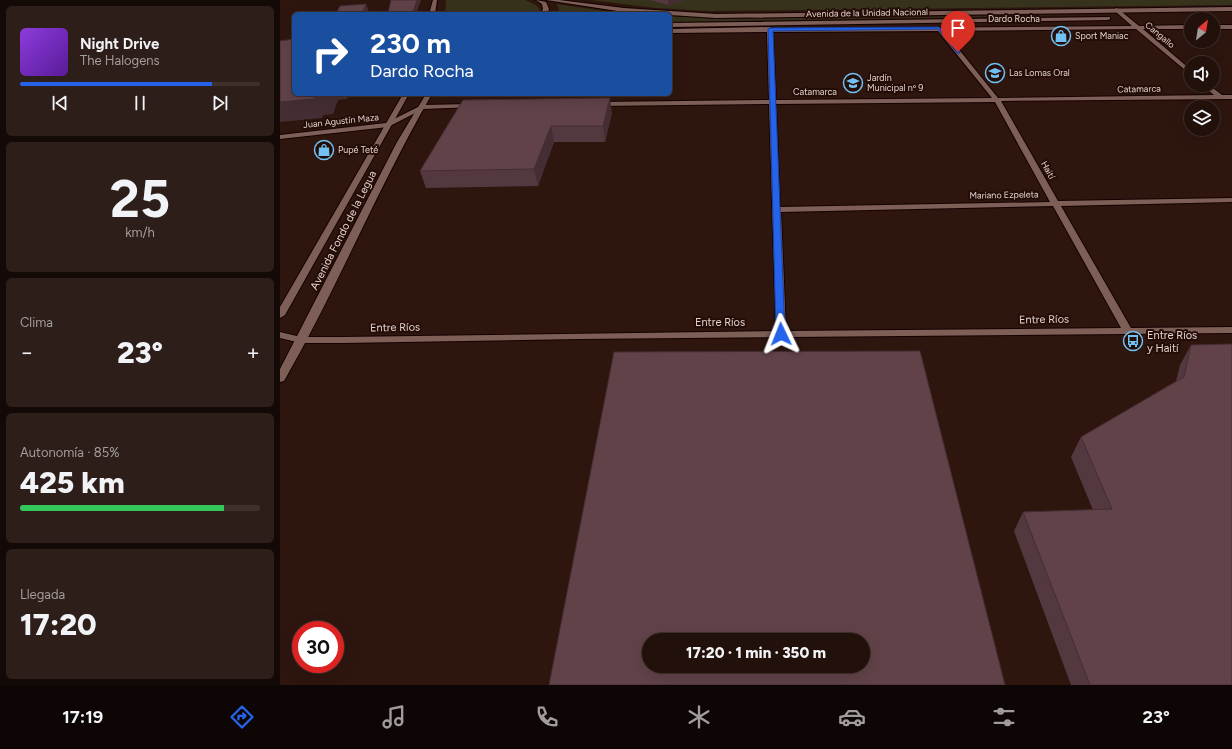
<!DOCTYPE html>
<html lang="es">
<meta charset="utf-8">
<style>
:root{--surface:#22100b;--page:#2e1e19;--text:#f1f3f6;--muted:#a29d9d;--line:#3f302c;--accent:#2563eb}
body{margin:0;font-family:Figtree,sans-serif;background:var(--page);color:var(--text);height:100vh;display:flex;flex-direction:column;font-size:15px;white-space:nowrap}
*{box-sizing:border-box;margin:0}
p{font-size:13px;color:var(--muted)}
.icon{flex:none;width:22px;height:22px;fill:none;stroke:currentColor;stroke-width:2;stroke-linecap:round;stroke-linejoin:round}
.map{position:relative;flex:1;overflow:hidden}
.drawer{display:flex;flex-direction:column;gap:6px;padding:6px;background:#130906;width:280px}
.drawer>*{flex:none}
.hud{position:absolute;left:12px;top:12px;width:380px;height:84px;border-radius:6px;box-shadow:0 4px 16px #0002,0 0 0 1px var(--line);background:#1a4fa0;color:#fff;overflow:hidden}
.needle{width:26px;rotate:30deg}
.buttons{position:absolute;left:904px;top:12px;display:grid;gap:8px}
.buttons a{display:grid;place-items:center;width:36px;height:36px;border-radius:50%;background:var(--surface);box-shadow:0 4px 16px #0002,0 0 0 1px var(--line);font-size:20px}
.speed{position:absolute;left:12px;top:621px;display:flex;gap:8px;font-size:20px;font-weight:700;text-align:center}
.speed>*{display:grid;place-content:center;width:52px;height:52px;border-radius:50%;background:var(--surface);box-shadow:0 4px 16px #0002,0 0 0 1px var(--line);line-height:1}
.speed .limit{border:6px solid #d22;background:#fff;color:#111}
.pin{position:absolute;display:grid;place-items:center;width:34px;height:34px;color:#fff;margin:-41px -17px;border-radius:50% 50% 50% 0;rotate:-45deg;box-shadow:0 0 4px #0007}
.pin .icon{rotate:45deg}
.me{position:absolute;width:44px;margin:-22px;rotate:358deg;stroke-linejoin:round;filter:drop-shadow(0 0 3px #0008)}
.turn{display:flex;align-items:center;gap:14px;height:84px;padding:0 12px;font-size:18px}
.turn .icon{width:52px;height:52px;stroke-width:2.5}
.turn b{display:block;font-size:28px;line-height:34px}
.big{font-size:30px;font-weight:800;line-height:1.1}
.drawer .widget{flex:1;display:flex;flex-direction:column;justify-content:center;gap:6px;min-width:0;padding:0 14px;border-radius:6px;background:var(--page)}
.drawer .dial{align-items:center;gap:0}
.dial b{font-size:52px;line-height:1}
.song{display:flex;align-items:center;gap:12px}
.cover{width:48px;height:48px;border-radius:6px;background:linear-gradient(135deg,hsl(270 70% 55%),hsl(270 70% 35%))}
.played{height:4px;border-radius:2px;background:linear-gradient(90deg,var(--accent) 80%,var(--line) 80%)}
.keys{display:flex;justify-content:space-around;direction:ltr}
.heat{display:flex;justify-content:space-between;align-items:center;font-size:22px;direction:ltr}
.charge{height:6px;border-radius:3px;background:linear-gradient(90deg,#34c759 85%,var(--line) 0)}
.trip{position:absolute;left:362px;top:633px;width:228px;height:40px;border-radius:20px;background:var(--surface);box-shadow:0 4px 16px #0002,0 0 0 1px var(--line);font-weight:800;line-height:40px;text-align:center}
.tab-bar{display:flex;height:64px;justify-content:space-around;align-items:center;background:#0e0604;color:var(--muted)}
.tab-bar .icon{width:28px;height:28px}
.tab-bar .active{color:var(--accent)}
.tab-bar b{font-size:18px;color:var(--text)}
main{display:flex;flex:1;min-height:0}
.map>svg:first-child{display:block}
.green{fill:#37321b}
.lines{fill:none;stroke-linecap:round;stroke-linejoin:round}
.minor-casing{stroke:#150200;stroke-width:2}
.secondary-casing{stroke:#150200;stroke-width:2}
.minor{fill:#7d5f57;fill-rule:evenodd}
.secondary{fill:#7d5f57;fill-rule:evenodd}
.wall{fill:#53393f}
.shaded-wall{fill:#442e33}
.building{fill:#614249;stroke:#442e33;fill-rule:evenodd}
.route{fill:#2563eb;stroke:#184099}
.labels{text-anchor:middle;stroke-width:4;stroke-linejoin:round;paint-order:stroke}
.far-street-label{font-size:9px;fill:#e4d2ce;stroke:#240c07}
.far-poi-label{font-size:9px;fill:#e4d2ce;stroke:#240c07;text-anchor:start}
.street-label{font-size:11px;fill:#e4d2ce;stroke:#240c07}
.poi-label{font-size:11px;fill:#e4d2ce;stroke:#240c07;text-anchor:start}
</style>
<main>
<section class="drawer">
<div class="widget">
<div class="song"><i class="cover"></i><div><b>Night Drive</b><p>The Halogens</p></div></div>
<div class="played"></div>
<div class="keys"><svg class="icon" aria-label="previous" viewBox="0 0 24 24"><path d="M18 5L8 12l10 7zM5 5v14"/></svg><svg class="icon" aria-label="pause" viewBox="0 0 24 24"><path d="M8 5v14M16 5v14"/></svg><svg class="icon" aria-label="next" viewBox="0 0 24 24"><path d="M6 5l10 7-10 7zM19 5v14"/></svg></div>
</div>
<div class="widget dial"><b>25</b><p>km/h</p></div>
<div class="widget"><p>Clima</p>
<div class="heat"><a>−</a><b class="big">23°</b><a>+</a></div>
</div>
<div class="widget"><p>Autonomía · 85%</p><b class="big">425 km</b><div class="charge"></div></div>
<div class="widget"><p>Llegada</p><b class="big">17:20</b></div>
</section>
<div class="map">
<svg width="952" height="685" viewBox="0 0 952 685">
<rect width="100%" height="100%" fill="#2e160f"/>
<path class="green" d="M166,0H245L256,5L260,10L259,14H165Z
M311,0H952V5L430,11L375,8Z
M276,4L339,13L361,14H277L279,8Z
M808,15L390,22V16L439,19Z"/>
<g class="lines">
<defs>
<path id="minor" d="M837,8L859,26L911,25V29H863L911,70V75L856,29L664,31L718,98L934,95L922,85H929L942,95H952V99L721,101L778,201L952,198V202L781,206L851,328L952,327V333L298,339L62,343H21L0,338V332L21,337H62L496,331L489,104L319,106L316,104L319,102L489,100L487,32L390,33V29L490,27L492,29L852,26L835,11V9ZM658,31L712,98L496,100L493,32ZM715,102L770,202L500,207L496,104ZM773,206L841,328L506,331L501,212Z
M933,25H952V29H933Z
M193,104L195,105V107L143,109L108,127L0,139V135L106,123L142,105Z"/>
<path id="secondary" d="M153,0H157L155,14H149Z
M256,0L266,2L269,9L267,14H261L263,9L262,4Z
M266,0H279L344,8L436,14L952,7V11L436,18L344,12Z
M830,17V19L828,20L390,27V23Z
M123,94H129L5,315L0,318V307Z
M146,94H152C98,187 58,287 4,381L0,382V369L117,142Z"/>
</defs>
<use href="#minor" class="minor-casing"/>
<use href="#secondary" class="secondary-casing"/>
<use href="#minor" class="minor"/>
<use href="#secondary" class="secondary"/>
</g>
<path class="wall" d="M370,0H406L388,5Z
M183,100L332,113L325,142H274L258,186L146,188L140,171Z
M911,345L952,685H791L734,531L743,512L813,510L791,457L801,437L896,381L900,365Z"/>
<path class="shaded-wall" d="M137,0H141L136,14H132Z
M388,0H406L388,5Z
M86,4L90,14H82Z
M45,94H69L67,99L58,100L53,114L43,115L42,118L0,122V102Z
M330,98L332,113L325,142L323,126Z
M271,126L274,142L258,186L254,169Z"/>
<path class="building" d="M111,0H137L132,14H108Z
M86,4L82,14H56L60,6Z
M14,39V94H45V95L35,96L34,99L0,102V41Z
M330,98L323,126H271L254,169L140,171L183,100Z
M952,344V685H810L743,512L832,509L801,437L904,377L911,345Z
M640,351L725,685H269L334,352ZM369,640H583V666H369Z"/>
<path class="route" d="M659,27L680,51V53H677L658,29L493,31L505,334L501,337L498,336L496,334L488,29L490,28Z"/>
<defs>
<symbol id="shop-ring" viewBox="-11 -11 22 22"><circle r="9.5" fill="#240c07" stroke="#71c1f4" stroke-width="1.5"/><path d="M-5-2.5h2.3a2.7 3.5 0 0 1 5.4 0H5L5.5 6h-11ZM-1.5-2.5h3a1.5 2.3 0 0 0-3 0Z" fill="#71c1f4"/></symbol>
<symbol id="school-ring" viewBox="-11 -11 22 22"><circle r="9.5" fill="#240c07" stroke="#71c1f4" stroke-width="1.5"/><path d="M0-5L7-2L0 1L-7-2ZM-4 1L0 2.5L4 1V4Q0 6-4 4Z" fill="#71c1f4"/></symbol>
<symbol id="bus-ring" viewBox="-11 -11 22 22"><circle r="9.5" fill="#240c07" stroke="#71c1f4" stroke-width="1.5"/><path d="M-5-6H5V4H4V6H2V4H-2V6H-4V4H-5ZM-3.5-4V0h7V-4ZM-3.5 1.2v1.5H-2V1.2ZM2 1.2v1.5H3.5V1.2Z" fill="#71c1f4"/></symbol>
</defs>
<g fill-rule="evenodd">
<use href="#shop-ring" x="770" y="25" width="22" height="22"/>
<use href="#school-ring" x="704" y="62" width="22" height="22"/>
<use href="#school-ring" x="562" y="72" width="22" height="22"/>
<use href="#shop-ring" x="33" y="139" width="22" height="22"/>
<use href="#bus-ring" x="842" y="330" width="22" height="22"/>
</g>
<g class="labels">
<g class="far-street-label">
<text transform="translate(587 13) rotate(-1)" y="3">Avenida de la Unidad Nacional</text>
<text x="734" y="22">Dardo Rocha</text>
<text transform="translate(880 35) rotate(40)" y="3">Cangallo</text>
<text transform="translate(859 89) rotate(-1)" y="3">Catamarca</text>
<text x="535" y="95">Catamarca</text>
<text transform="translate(61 121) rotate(-6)" y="3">Juan Agustín Maza</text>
<text transform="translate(768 170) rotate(61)" y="3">Haití</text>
<text transform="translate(724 195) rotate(-1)" y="3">Mariano Ezpeleta</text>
</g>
<g class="far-poi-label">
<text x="795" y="39">Sport Maniac</text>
<text x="729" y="76">Las Lomas Oral</text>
<text x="587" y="81">Jardín<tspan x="587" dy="10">Municipal nº 9</tspan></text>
<text x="58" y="153">Pupé Teté</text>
</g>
<g class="street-label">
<text transform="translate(63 230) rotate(-63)" y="4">Avenida Fondo de la Legua</text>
<text transform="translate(764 319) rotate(-1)" y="4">Entre Ríos</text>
<text x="440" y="326">Entre Ríos</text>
<text transform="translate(115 327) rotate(-1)" y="4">Entre Ríos</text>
</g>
<g class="poi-label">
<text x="867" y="339">Entre Ríos<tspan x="867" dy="13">y Haití</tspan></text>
</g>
</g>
</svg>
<div class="buttons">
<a><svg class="needle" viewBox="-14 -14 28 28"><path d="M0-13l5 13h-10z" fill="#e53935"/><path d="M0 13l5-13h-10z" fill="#a29d9d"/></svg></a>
<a><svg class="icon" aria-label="sound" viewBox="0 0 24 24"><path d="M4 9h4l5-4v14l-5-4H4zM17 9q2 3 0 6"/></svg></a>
<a><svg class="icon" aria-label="layers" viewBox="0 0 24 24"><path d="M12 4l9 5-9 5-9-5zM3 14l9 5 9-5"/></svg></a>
</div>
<div class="speed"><div class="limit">30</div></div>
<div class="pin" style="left:678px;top:52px;background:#d93025"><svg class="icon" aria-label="arrive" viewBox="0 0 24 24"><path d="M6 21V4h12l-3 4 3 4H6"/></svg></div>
<svg class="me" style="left:501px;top:334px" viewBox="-20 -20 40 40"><path d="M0-17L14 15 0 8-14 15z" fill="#2563eb" stroke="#fff" stroke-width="4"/></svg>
<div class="trip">17:20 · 1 min · 350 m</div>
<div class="hud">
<div class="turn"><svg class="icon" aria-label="right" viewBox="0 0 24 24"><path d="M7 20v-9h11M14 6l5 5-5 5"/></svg><div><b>230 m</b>Dardo Rocha</div></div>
</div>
</div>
</main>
<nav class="tab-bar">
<b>17:19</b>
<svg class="icon active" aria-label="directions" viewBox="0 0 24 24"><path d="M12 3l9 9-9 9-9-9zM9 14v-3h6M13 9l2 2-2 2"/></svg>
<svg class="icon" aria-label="music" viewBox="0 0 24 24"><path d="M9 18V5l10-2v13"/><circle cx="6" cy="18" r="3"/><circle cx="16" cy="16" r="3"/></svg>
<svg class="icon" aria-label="phone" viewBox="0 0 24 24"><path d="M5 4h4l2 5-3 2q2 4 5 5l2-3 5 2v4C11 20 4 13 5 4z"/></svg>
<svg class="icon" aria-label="climate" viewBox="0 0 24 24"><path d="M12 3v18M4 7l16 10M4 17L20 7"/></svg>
<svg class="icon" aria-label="car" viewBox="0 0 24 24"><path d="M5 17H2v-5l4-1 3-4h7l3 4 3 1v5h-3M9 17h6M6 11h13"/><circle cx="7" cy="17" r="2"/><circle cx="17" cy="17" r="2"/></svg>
<svg class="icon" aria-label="filters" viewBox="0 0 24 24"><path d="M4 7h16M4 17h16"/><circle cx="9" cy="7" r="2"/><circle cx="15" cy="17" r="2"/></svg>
<b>23°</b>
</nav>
